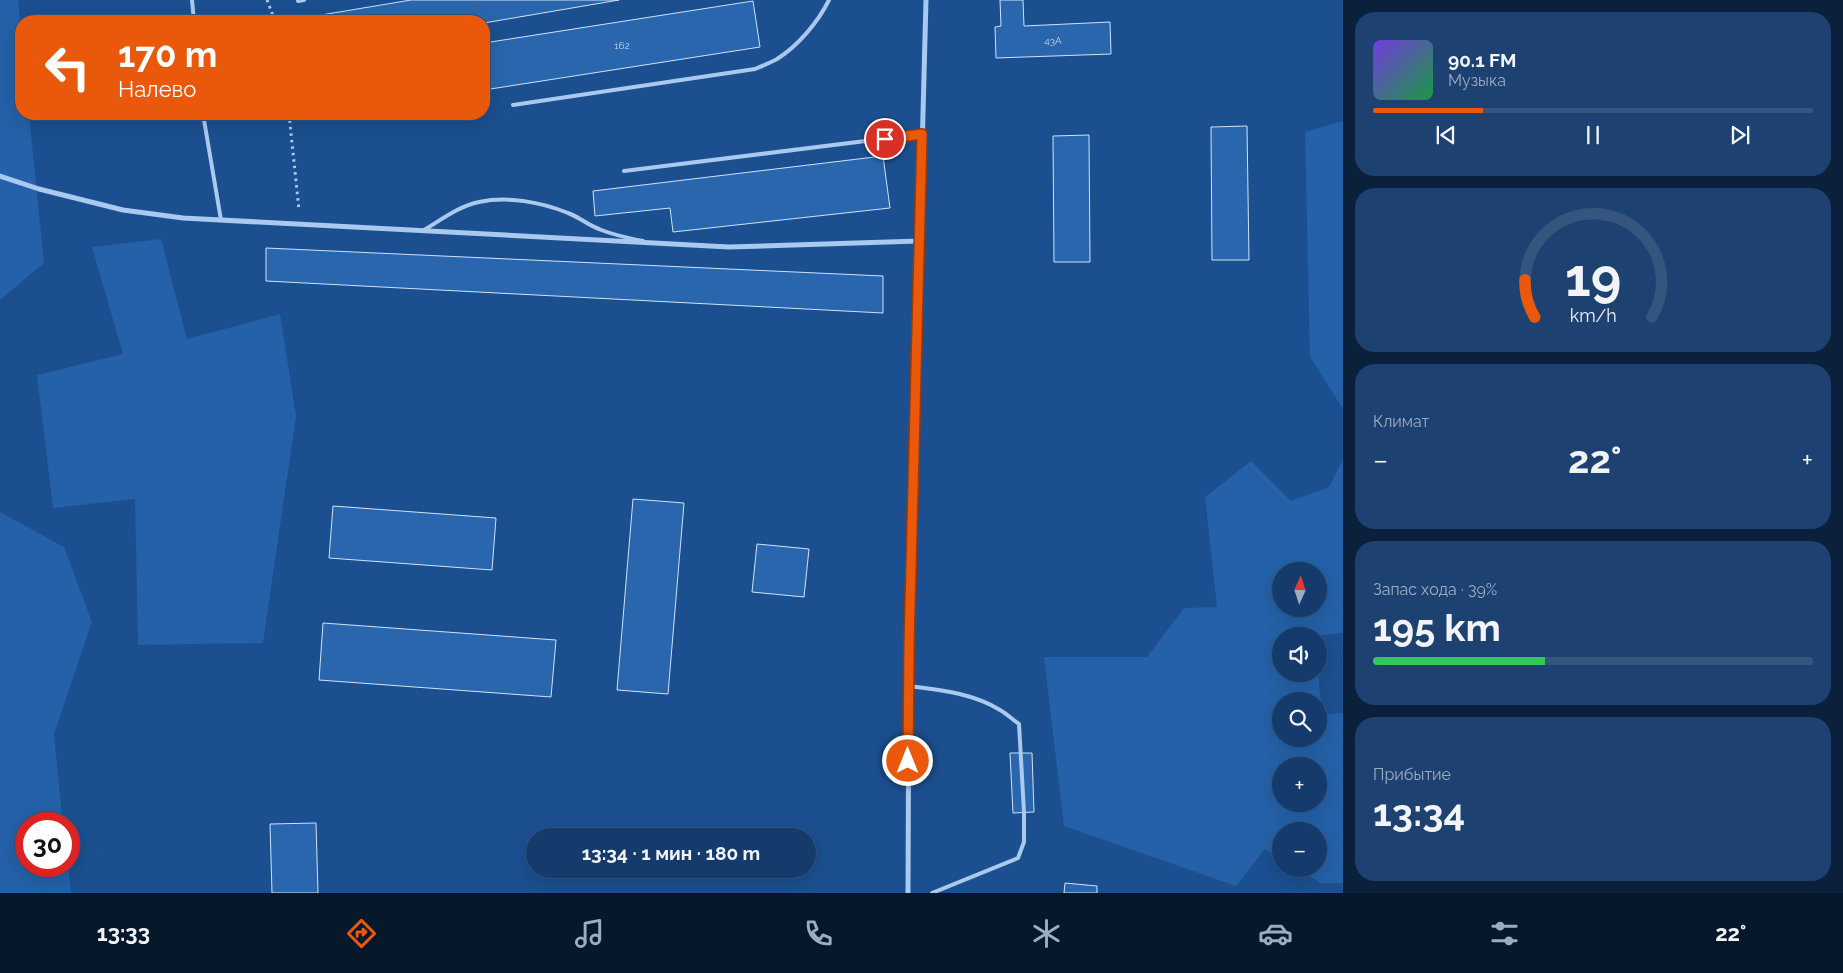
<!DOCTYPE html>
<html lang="ru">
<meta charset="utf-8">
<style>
:root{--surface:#143b6b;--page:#1d4271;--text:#f1f3f6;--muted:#9dadc1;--line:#33557e;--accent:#ea580c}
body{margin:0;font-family:Raleway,sans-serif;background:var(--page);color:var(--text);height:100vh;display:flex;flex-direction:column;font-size:19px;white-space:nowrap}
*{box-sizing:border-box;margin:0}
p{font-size:16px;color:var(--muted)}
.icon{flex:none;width:28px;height:28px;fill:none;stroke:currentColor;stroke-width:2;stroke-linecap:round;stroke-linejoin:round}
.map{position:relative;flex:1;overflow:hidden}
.details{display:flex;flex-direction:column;gap:12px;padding:12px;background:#0b203b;width:500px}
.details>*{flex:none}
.hud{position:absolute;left:15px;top:15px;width:475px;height:105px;border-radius:20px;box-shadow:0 5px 20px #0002,0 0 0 1px var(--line);background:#ea580c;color:#fff;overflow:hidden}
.needle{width:32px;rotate:3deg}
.buttons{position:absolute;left:1272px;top:562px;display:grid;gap:10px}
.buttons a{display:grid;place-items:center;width:55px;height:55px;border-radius:50%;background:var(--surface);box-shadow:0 5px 20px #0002,0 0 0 1px var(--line);font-size:25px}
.speed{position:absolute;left:15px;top:812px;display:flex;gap:10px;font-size:25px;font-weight:700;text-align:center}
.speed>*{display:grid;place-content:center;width:65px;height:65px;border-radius:50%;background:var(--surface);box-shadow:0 5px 20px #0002,0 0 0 1px var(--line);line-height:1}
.speed .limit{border:8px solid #d22;background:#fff;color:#111}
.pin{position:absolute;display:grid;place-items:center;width:42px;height:42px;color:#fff;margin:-21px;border:2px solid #fff;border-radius:50%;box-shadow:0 1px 5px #0007}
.me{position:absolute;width:55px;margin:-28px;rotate:0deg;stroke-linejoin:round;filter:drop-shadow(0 0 4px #0008)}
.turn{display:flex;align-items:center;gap:18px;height:105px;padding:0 20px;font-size:22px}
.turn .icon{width:65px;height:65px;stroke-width:2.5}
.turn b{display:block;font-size:35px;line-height:42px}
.big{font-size:38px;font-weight:700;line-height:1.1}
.details .card{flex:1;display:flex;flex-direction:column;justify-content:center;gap:8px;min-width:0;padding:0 18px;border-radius:20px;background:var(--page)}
.details .dial{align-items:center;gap:0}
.dial svg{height:130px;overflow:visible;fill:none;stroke:var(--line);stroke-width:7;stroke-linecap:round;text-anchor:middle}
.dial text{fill:var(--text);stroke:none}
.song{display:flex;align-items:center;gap:15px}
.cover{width:60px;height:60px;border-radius:8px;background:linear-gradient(135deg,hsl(260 70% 55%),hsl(140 70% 35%))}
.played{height:5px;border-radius:2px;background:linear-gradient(90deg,var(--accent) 25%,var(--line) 25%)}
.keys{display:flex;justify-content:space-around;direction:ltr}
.heat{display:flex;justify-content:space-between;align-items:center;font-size:28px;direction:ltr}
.charge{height:8px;border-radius:4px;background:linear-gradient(90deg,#34c759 39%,var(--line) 0)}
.trip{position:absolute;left:526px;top:828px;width:290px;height:50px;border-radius:25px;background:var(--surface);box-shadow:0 5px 20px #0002,0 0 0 1px var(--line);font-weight:700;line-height:50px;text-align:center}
.menu{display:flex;height:80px;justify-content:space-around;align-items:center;background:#08182b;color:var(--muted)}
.menu .icon{width:35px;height:35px}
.menu .active{color:var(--accent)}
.menu b{font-size:22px;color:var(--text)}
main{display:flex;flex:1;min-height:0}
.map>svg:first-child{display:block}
.green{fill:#2461a8;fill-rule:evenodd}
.building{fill:#2a66ad;stroke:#cfe3fa}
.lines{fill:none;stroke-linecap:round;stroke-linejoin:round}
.path{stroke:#a9c9ee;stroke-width:3;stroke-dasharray:2.5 4;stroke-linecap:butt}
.lane{stroke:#a9c9ee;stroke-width:4}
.street{stroke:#a9c9ee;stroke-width:5}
.route-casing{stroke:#983908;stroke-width:12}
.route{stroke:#ea580c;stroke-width:9}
.labels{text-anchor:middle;stroke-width:5;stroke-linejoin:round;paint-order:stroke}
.number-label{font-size:10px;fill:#cad9ea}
</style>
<main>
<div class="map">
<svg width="1343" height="893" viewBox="0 0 1343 893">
<rect width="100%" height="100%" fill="#1b4f8f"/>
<path class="green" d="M0,0H18L21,31V114H29L44,263L0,300Z
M1343,121V409L1310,357L1305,132Z
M161,239L187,339L280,314L296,416L263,643L138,645L135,499L53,508L37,375L123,354L92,247Z
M1343,459V633L1316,636H1281V674H1318L1322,714L1343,713V883H1321L1298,869H1319V831H1281V859L1265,849L1236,886L1064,826L1044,657H1147L1184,608L1217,607L1205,497L1251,461L1291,501L1329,487ZM1319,571V609H1281V571ZM1319,701V739H1281V701ZM1319,766V804H1281V766Z
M0,512L64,547L92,622L54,734L63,824H26V866H68L71,893H0Z"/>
<path class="building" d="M411,0H619L484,23V21H298L297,19Z
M1000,0H1023L1024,26L1110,22L1111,54L996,58L995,27L1001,26Z
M753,1L760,47L484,90V43Z
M1247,126L1249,260H1212L1211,127Z
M1089,135L1090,262H1054L1053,136Z
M883,156L890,208L673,232L670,208L595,216L593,191Z
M266,248L883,276V313L266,281Z
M633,499L684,503L668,694L617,690Z
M333,506L496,518L492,570L329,558Z
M757,544L809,549L804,597L752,592Z
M323,623L556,640L551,697L319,680Z
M1010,753H1032L1034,812L1013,813Z
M316,823L318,893H272L270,824Z
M1065,883L1097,886V893H1064Z"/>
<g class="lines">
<path class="path" d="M267,0L275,21
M289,114L299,210"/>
<path class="lane" d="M192,0L194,21
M298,1L304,0
M513,105L755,69C762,66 770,63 777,59C798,46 818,22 829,0
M203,114L221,220
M624,171L922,134
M424,230C441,220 459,206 479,202C508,196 541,202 568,213C579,217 588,225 599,229C613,235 628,238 643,241
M909,686C940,690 973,693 1000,710C1007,714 1013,720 1019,724L1024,812V842L1018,858L932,893"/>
<path class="street" d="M0,176L39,189L123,210L183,218L729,247L919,241
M908,893L909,645L926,0"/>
</g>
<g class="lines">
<defs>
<path id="route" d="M885,139L922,134L909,646L908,761"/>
</defs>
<use href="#route" class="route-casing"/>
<use href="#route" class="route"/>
</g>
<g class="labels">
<g class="number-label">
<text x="1053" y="44">43А</text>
<text x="622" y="49">162</text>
</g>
</g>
</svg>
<div class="buttons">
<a><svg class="needle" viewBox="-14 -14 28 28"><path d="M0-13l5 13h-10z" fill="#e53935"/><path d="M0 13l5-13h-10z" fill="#9dadc1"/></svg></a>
<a><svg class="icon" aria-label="sound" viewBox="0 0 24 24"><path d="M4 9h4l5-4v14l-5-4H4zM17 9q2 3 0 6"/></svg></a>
<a><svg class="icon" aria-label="search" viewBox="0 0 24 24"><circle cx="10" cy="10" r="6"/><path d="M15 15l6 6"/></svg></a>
<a>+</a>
<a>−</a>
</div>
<div class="speed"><div class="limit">30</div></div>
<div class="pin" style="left:885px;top:139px;background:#d93025"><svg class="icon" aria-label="arrive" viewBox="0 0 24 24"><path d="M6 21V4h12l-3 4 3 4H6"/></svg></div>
<svg class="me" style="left:908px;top:761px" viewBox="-20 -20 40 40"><circle r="17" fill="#ea580c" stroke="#fff" stroke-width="3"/><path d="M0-11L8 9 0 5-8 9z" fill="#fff"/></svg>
<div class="trip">13:34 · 1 мин · 180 m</div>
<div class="hud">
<div class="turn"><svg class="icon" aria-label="left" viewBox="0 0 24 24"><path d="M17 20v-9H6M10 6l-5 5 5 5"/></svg><div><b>170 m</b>Налево</div></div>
</div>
</div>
<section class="details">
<div class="card">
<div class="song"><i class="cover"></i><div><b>90.1 FM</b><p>Музыка</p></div></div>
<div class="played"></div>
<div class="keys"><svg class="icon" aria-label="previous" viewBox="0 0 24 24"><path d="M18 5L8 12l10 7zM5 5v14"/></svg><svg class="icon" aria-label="pause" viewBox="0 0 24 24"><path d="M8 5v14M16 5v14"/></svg><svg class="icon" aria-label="next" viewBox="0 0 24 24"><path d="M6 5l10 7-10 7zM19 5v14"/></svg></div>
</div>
<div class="card dial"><svg viewBox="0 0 100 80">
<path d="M14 69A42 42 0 1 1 86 69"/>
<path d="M14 69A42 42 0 0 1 8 46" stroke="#ea580c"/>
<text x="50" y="56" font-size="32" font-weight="700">19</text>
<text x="50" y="72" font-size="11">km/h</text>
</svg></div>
<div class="card"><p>Климат</p>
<div class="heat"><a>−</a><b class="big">22°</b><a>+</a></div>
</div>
<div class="card"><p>Запас хода · 39%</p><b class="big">195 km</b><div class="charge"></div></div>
<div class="card"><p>Прибытие</p><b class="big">13:34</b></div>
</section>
</main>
<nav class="menu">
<b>13:33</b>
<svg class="icon active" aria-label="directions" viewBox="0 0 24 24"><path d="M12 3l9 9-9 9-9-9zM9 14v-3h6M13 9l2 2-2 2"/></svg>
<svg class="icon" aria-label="music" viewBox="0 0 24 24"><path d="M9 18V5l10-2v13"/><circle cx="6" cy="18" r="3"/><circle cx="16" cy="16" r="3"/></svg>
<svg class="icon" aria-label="phone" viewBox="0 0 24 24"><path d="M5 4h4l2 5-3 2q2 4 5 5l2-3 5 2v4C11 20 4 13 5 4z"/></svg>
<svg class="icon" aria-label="climate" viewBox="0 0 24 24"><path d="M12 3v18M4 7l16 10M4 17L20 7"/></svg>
<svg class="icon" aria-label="car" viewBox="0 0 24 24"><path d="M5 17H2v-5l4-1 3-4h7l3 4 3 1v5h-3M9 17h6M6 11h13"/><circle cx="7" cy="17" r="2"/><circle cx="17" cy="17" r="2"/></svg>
<svg class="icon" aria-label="filters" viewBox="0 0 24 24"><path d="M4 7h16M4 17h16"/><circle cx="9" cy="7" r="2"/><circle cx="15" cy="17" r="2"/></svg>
<b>22°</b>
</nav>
